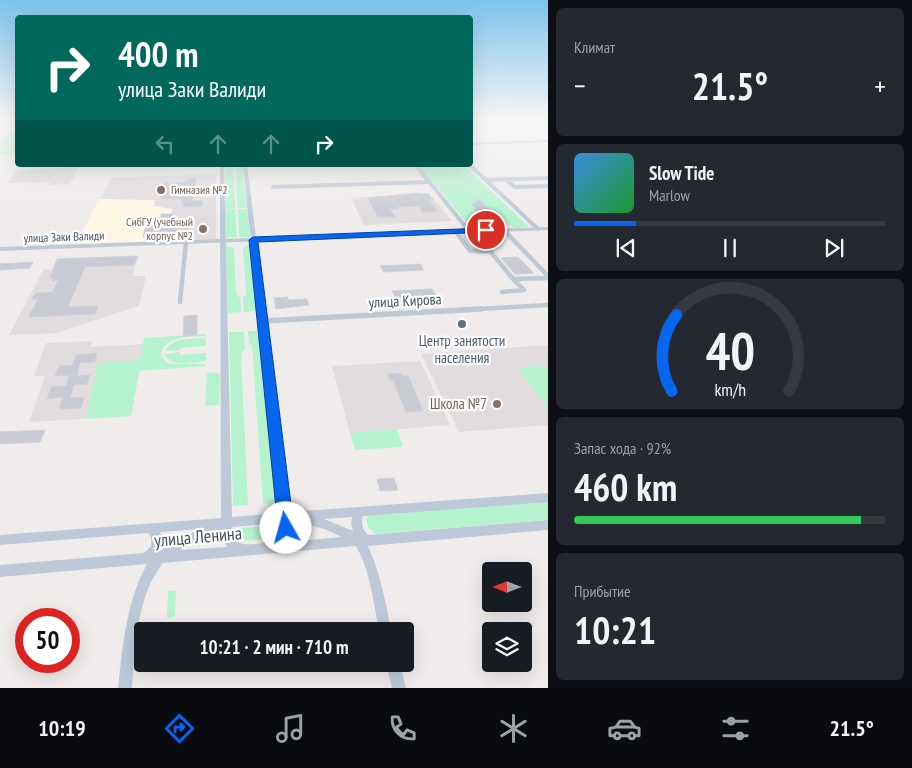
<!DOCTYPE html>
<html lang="ru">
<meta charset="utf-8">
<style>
:root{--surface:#171b24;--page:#242831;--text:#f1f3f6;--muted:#9ea1a6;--line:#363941;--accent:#0666f0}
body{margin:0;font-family:"PT Sans Narrow",sans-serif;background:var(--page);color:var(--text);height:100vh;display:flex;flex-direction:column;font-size:19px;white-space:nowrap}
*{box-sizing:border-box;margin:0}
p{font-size:16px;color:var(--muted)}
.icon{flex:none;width:28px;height:28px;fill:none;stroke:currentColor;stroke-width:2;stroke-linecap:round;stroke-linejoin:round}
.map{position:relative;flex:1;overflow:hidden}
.panel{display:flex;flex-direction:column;gap:8px;padding:8px;background:#0d0f14;width:364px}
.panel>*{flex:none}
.guide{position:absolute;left:15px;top:15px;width:458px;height:152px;border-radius:5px;box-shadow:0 5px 20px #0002;background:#00695c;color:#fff;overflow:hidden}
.needle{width:32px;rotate:270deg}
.fabs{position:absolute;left:482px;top:562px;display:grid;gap:10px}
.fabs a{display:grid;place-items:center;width:50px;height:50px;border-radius:5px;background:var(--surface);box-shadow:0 5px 20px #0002;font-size:25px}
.speed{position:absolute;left:15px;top:608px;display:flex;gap:10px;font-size:25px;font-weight:700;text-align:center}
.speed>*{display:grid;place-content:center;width:65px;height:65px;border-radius:50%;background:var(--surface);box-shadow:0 5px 20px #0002;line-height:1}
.speed .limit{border:8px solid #d22;background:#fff;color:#111}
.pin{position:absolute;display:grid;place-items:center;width:42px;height:42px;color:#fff;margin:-21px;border:2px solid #fff;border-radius:50%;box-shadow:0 1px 5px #0007}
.me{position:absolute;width:55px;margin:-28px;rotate:353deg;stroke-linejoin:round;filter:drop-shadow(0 0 4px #0008)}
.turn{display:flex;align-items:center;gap:18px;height:105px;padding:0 20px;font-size:22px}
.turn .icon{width:65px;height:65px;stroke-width:2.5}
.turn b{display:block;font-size:35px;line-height:42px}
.lanes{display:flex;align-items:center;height:48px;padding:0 20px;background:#0003;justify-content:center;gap:25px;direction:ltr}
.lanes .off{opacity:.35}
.big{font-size:38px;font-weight:800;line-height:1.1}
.panel .widget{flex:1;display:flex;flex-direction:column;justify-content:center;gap:8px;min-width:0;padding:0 18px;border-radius:8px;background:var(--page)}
.panel .dial{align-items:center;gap:0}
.dial svg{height:130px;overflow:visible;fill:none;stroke:var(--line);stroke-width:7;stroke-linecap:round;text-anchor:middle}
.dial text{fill:var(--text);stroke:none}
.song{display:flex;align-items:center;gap:15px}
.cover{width:60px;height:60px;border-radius:8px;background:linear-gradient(135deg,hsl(210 70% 55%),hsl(130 70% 35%))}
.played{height:5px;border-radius:2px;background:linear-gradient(90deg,var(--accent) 20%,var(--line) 20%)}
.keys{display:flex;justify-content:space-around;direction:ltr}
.heat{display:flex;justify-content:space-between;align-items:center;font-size:28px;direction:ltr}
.charge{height:8px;border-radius:4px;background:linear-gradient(90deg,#34c759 92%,var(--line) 0)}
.trip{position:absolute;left:134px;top:622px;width:280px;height:50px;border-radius:5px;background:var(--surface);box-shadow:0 5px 20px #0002;font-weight:800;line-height:50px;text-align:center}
.dock{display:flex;height:80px;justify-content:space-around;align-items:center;background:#090b0e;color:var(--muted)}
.dock .icon{width:35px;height:35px}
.dock .on{color:var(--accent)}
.dock b{font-size:22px;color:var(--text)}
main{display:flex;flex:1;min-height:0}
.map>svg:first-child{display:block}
.commercial{fill:#fef6e3}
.education{fill:#e1ddde}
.green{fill:#b5f3cf}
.building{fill:#c8cbd3;stroke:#d0d2d9}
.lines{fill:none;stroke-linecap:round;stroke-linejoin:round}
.minor-far3{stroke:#bec9d4;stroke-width:3}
.minor-far2{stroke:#bec9d4;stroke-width:4}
.minor-far1{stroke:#bec9d4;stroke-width:4.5}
.minor{stroke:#bec9d4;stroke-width:5.5}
.tertiary{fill:#bec9d4;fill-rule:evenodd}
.secondary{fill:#bdc9d8;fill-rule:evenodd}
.route{fill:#0666f0;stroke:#04429c}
.education-dot{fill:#8d6e63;stroke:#fff;stroke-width:2}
.service-dot{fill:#5c6f8a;stroke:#fff;stroke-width:2}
.labels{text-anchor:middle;stroke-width:4.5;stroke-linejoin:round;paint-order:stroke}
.far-education-label{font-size:12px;fill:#785e54;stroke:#fff;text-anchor:start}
.far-street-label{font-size:12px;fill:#43505c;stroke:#fff}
.street-label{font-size:15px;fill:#43505c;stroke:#fff}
.service-label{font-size:15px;fill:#4e5e75;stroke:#fff}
.education-label{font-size:15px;fill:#785e54;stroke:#fff;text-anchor:end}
.near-street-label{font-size:18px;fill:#43505c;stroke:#fff}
</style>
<main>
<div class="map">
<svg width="549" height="688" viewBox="0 0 549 688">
<rect width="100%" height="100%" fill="#f0ecec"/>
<path class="commercial" d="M134,198V200H155L154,206L173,209L172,214L191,220L190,240L74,244L79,239L99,199Z"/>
<path class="education" d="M79,167L70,184L49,185L50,182L7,183L17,170Z
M216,174V239L211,240H190L191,220H172L171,214L173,209L154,206L155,200L101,199L110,178Z
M429,193L452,221L364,225L351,198Z
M138,256L133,276H146L139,306L56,333L9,335L44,269H52L57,259Z
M92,341L90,347L144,344L131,416L29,422L45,376H34L46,343Z
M548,345V425L459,432L421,354Z
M420,361L450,425L350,433L332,366Z"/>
<path class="green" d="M8,134H17V153L0,154V143Z
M225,165H233L235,208L225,209Z
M235,165H242L247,208H238Z
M418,165H464L529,227C525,227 520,228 516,228C506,226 500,214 485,223L488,229L473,230Z
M225,209H235L237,237H226Z
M238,209H247L250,237H239Z
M250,244L257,311L244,312L243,298L246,294L243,248Z
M226,246L234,248L236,293L240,298L241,312L228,313Z
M248,331H260L277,503L263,504L252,345L249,344Z
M229,332H244L245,349L241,354L248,505L233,506Z
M206,334V336C191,337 163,335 161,355L165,361L170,364H206V366L139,371L131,416L86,419L98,363L140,360L144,338Z
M206,338V346L180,348V350L165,351C172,337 192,339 206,338Z
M180,352V355L206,353V361C193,362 171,368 164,354Z
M542,366L548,367V409L520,371L524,367Z
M215,372L220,375L219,405L205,406L207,373Z
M397,429L403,447L355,450L350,433Z
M548,500V520L377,534L369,529L366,519L368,515Z
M272,526L279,529V533C274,540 239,543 233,537V533L238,528Z
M176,590L175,617L167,618L168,591Z"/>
<path class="building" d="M190,178H196L193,201H202V206L183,207L184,202H181L182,199H161L166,183L185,182V180H190Z
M416,193L429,194L433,200H430L437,211L422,212L419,206L398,207L399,209H390L395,217H378L368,198Z
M479,199L488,209L491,212L479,213L472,205Z
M161,214H172L170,221L191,220L189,235H172V238H165L166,236L143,237L148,218L161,217Z
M138,256L134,265L85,267L68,307L98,306L95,314L29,317L38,299H32L36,293L53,292L58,280L52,281L53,278H50L57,259Z
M518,257L534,273L515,274L501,258Z
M33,262L30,268L0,270V264Z
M420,264L424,270L384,272L380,266Z
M432,289L437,297L396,299L392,291Z
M288,297V300L307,299L309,305L276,309L274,298Z
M197,315V335L183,336L184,316Z
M97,353L95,362L80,363L77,376L90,375L87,384L74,385L70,398L84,397L81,408L59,409L63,397L47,399L51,387L66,386L69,375L55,376L59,366L72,365L76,355Z
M401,373L402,376L408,375L423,411L406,412L393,380H390L387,374Z
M45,430L40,442L0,444V432Z
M394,478L398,490L380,491L377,479Z"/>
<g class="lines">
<path class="minor-far3" d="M415,165L419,170
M469,165L474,170"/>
<path class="minor-far2" d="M418,168L469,231
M473,168L538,229
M505,179L515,187L549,186
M486,180L549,178
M273,187L429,182
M504,230L506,232"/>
<path class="minor-far1" d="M505,231L549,277
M456,232L470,251H490L513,279L549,278
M502,292L524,290L513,279
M180,302L186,242
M459,310L549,305"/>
<path class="minor" d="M263,321L481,309"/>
<path class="tertiary" d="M549,140V142L470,145V143Z
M549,227V230L0,251V247Z"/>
<path class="secondary" d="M220,165H224L232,517L279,513L243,165H247L290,512L549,493V502L363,516C361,524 362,529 368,535L549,520V530L368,546C380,573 386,602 391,631H379C374,605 370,569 356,546L163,563C136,596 136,647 132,688H118C123,646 126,602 147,564L0,577V565L144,553L151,546V538L148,533L0,545V535L221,518ZM352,517L351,524L353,531L324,519ZM301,521V522L324,529L342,537L286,542L291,528V522ZM280,523C282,538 269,543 257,544C242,545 233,545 232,527ZM200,529L177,540L160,551L162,537L160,532ZM222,530V534L227,547L180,550Z
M386,664H400L406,688H392Z"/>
</g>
<linearGradient id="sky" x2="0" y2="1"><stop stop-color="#7dc3ed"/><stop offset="0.56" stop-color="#f8f6f6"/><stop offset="1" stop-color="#f8f6f6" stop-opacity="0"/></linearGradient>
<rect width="549" height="216" fill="url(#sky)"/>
<path class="route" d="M486,228L489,229V232L258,242L294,528L292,533L286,535L280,533L278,528L249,240L253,237Z"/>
<g class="education-dot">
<circle cx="161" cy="190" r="5"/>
<circle cx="203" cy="229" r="5"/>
<circle cx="497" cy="404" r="5"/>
</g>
<circle class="service-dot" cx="462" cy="324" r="5"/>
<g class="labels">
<g class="far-education-label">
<text x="171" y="194">Гимназия №2</text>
<text x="193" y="226" text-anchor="end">СибГУ (учебный<tspan x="193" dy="14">корпус №2</tspan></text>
</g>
<g class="far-street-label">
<text transform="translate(64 237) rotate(-2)" y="4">улица Заки Валиди</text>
</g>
<g class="street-label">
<text transform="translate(405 301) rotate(-3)" y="5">улица Кирова</text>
</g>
<g class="service-label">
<text x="462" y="346">Центр занятости<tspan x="462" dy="17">населения</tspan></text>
</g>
<g class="education-label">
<text x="487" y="409">Школа №7</text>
</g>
<g class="near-street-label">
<text transform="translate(198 537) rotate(-5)" y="6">улица Ленина</text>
</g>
</g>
</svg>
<div class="fabs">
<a><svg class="needle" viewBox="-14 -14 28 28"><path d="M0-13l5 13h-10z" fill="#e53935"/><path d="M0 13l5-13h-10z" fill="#9ea1a6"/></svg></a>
<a><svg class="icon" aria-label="layers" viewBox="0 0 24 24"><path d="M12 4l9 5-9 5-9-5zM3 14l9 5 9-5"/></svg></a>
</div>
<div class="speed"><div class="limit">50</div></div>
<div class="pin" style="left:486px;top:230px;background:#d93025"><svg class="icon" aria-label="arrive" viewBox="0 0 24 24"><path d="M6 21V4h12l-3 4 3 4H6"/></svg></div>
<svg class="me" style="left:286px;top:528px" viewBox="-20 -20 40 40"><circle r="19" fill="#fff"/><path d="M0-13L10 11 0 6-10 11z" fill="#0666f0"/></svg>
<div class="trip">10:21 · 2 мин · 710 m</div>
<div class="guide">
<div class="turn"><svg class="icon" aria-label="right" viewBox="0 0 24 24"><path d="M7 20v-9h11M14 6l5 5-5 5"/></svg><div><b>400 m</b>улица Заки Валиди</div></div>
<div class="lanes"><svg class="icon off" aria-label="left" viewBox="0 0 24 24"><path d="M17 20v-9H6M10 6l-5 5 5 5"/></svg><svg class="icon off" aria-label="ahead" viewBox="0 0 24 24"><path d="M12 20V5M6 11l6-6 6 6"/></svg><svg class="icon off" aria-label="ahead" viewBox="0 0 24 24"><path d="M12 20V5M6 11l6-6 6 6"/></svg><svg class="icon" aria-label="right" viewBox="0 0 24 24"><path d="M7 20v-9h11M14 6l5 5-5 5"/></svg></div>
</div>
</div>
<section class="panel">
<div class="widget"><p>Климат</p>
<div class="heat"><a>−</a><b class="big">21.5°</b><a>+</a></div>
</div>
<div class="widget">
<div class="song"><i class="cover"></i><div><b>Slow Tide</b><p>Marlow</p></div></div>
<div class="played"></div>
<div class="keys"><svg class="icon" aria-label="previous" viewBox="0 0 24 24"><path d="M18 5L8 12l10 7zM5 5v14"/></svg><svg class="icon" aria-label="pause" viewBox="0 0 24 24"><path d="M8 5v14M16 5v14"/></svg><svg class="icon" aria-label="next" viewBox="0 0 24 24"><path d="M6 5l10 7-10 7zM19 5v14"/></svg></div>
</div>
<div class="widget dial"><svg viewBox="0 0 100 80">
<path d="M14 69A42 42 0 1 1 86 69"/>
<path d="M14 69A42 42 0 0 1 17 22" stroke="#0666f0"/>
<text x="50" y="56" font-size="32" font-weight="700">40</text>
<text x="50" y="72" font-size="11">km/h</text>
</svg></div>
<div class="widget"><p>Запас хода · 92%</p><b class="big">460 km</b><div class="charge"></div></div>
<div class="widget"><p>Прибытие</p><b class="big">10:21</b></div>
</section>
</main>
<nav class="dock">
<b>10:19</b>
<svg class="icon on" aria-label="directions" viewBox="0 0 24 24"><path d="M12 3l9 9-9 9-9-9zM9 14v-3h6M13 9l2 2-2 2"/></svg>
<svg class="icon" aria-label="music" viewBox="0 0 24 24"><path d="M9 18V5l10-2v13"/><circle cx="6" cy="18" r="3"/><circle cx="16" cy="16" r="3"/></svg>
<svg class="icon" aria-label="phone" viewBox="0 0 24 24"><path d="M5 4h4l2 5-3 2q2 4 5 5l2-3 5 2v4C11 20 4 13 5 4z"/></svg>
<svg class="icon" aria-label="climate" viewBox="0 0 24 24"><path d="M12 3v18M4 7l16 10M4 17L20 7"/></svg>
<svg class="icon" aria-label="car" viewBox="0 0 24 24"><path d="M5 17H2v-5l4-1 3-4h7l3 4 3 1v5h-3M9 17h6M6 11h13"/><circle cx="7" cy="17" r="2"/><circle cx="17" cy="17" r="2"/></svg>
<svg class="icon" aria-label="filters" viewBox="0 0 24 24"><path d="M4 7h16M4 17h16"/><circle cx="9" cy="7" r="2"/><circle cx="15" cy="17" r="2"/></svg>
<b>21.5°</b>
</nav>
